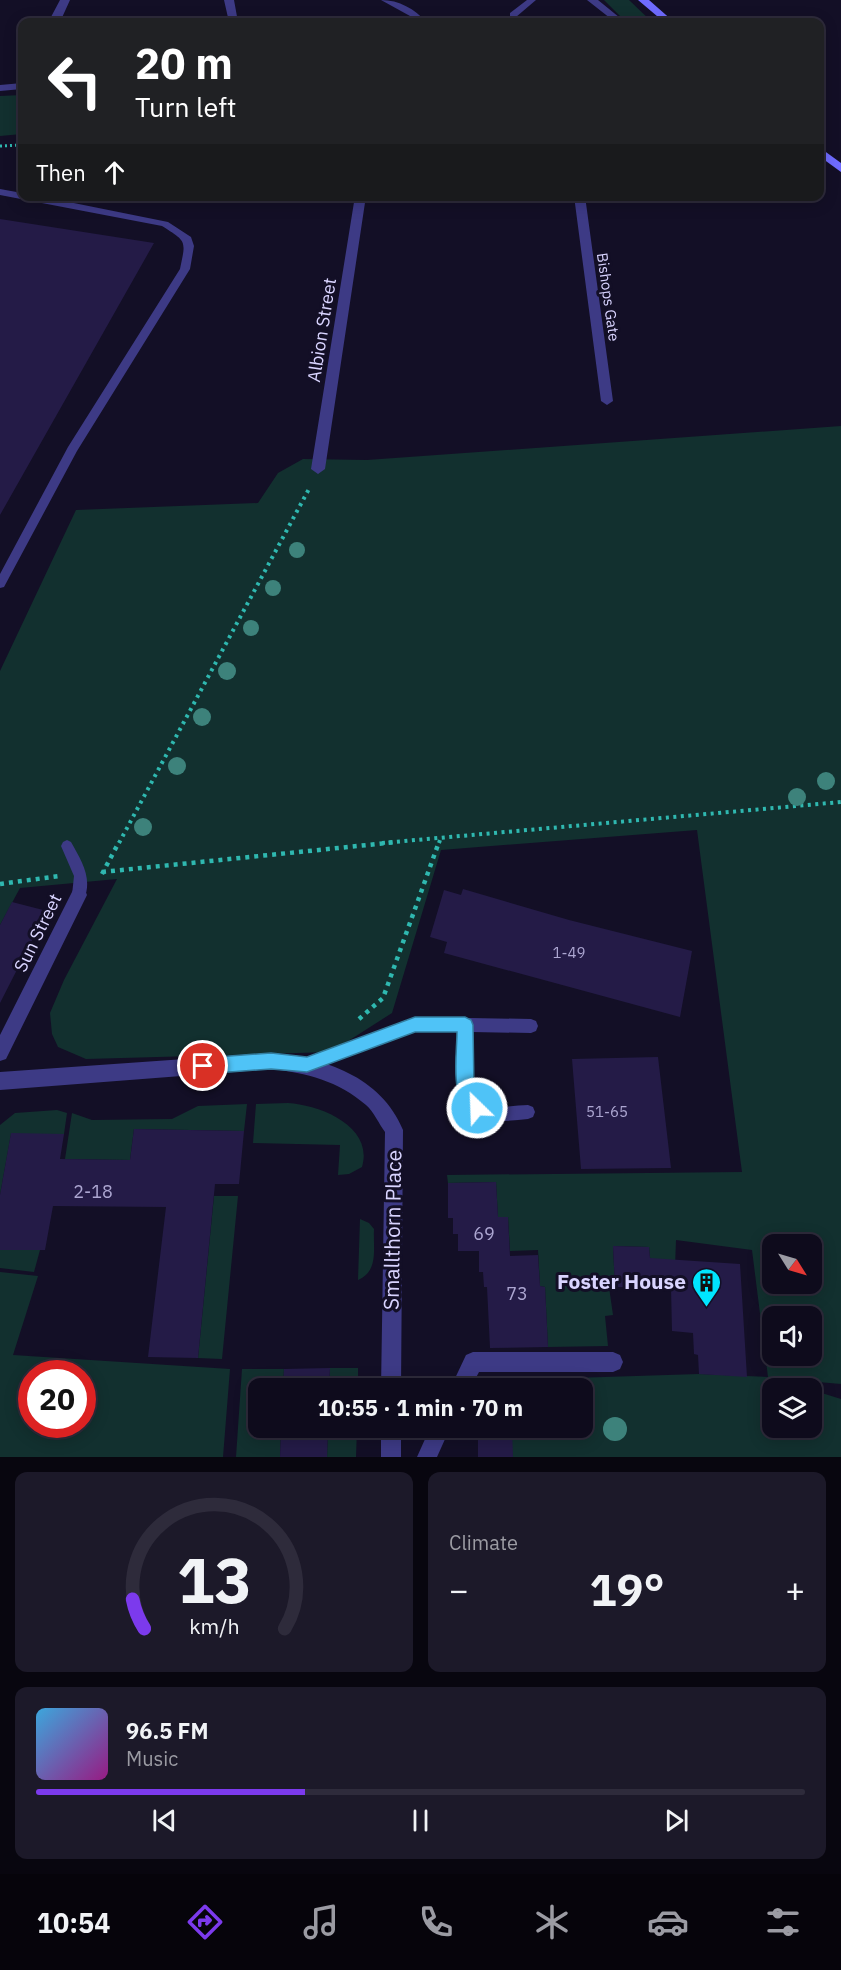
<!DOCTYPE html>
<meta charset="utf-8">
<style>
:root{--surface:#0e0b1c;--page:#1c1929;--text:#f1f3f6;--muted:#9b9ba3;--line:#2e2b3b;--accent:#7c3aed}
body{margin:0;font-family:"IBM Plex Sans",sans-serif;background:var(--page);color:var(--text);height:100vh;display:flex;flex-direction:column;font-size:22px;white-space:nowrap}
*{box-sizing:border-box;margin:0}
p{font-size:20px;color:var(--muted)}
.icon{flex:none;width:33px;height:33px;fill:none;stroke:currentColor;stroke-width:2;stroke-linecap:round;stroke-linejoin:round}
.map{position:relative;height:1457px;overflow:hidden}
.panel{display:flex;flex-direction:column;gap:15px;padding:15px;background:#08060f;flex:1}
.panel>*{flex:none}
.banner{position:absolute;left:18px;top:18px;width:806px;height:183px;border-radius:12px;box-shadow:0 3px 15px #0003,0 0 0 2px var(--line);background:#202124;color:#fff;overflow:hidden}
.needle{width:39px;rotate:127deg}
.fabs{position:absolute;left:762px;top:1234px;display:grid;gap:12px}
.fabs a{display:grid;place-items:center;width:60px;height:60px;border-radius:12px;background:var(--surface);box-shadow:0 3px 15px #0003,0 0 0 2px var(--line);font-size:30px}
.speed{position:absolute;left:18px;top:1360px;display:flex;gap:12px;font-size:30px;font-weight:700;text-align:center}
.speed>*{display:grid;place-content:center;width:78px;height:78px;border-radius:50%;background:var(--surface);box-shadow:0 3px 15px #0003,0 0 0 2px var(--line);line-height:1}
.speed .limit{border:9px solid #d22;background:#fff;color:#111}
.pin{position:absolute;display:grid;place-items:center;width:51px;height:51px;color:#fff;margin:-26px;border:3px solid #fff;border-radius:50%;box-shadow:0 2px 6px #0007}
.me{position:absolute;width:66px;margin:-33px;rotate:336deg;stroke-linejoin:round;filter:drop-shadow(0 0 4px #0008)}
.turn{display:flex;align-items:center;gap:21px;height:126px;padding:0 18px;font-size:27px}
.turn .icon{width:78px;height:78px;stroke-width:2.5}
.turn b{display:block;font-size:42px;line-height:51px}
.then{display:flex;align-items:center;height:57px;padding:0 18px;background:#0003;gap:12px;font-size:22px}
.big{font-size:45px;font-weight:700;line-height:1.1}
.panel .tile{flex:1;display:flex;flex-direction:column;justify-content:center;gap:9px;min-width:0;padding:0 21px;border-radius:12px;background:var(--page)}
.panel .dial{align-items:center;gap:0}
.dial svg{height:156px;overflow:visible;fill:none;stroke:var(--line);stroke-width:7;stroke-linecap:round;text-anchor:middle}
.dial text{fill:var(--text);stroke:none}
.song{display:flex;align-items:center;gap:18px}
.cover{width:72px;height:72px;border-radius:9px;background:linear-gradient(135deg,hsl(200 70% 55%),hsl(310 70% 35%))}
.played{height:6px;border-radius:3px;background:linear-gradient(90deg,var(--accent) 35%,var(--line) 35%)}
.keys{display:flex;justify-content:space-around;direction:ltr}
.heat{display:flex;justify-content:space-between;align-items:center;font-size:33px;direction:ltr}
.panel .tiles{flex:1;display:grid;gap:15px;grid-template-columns:1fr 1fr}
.tile:last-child{grid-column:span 2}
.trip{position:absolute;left:248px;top:1378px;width:345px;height:60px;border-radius:12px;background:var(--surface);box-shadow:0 3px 15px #0003,0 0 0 2px var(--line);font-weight:700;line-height:60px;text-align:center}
.dock{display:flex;height:96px;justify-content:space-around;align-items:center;background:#06040b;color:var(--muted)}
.dock .icon{width:42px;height:42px}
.dock .active{color:var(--accent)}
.dock b{font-size:27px;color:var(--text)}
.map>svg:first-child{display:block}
.green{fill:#12302f;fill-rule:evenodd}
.building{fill:#241b47}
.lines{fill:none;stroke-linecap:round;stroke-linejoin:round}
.path-far2{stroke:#2fb8b0;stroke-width:3;stroke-dasharray:2 3;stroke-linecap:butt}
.path-far1{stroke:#2fb8b0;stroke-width:4;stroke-dasharray:3 4.5;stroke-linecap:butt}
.path{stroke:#2fb8b0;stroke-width:4.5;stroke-dasharray:4 5;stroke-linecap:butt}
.lane{fill:#3d3a85;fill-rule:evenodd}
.street{fill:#3d3a85;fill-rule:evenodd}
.secondary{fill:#6f6bff;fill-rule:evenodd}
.tree{fill:#3d827b}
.route{fill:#4fc3f7;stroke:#337fa1;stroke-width:1.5}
.labels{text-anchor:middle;stroke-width:6;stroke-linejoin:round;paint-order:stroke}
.far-street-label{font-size:15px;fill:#d9d4ff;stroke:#130f26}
.number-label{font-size:15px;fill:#aca6d1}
.street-label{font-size:18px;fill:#d9d4ff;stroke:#130f26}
.near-number-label{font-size:18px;fill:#aca6d1}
.near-street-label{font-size:21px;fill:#d9d4ff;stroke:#130f26}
.near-poi-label{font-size:21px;font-weight:bold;fill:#d9d4ff;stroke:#130f26;text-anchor:end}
</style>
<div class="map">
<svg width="841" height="1457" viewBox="0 0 841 1457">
<rect width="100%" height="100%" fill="#130f26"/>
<path class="green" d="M604,0H629L652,22H626Z
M22,95V134L0,136V96Z
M841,426V1384L772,1378L807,1389H772V1428H812V1390L841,1399V1457H512V1428H582V1389H510V1380L699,1374L768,1377L752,1250L676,1240L675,1267H651L649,1247L613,1246L615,1287H609L613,1315L605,1316L608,1346L548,1347L545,1287L540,1286L538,1250L510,1251L508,1217H498L496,1182L448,1183L447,1175L742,1172L697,830L441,850L392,1013L331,1052L86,1059L58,1047L52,1034L50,1013L64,980L117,879L20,888L0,925V671L76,510L258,503L278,473L303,459L367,460ZM772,1245H812V1284H772ZM772,1317H812V1356H772Z
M288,1103C320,1105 374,1126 362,1167L349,1174L338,1175L340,1145L253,1143L256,1104Z
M247,1104L244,1131L134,1129L130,1160L65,1159L72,1113L92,1120L172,1119L198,1106Z
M57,1110L67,1113L64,1134H11L0,1195V1125L15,1113Z
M214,1196H238L222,1359L198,1358Z
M360,1219L369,1223L374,1229C373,1249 379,1271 358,1280Z
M0,1250H40L34,1272L0,1268Z
M0,1272L38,1276L13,1355L230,1369L223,1457H0ZM32,1374H82V1425H32Z
M330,1368H358V1389H329Z
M242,1369H284L283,1389H258V1428H281L280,1457H236Z
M328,1428H357L356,1457H327Z"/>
<path class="building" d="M0,219L154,243L0,515Z
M463,889L569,920L692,951L680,1017L444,953L447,942L430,937L444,890L461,895Z
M12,902L47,911L0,1003V925Z
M658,1057L671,1168L581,1169L572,1059Z
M134,1129L244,1131L239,1184H215L198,1358L148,1357L166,1207L53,1206L45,1250H0V1195L11,1133L64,1134L60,1159L130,1160Z
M496,1182L498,1217H508L510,1256L538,1255L540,1286L545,1287L548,1347L490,1348L487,1287H484L483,1272H479V1251H458V1234H453V1218H448V1183Z
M613,1246L649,1247L650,1258L740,1264L747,1377L699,1374L698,1355L694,1354L693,1333L672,1331L671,1288L615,1287Z
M330,1368L329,1389H283L284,1369Z
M281,1428H328L327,1457H280Z
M478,1428H512L513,1457H478Z"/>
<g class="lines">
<path class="path-far2" d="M0,146L22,145"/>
<path class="path-far1" d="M119,843L310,487
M382,843L841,802
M439,843L441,837"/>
<path class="path" d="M102,872L397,842
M102,874L119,842
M0,884L59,876
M359,1019L383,998L439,842"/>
<path class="lane" d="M527,0H536L516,17H510V13Z
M0,189L22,193V196H39L168,222L191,237L194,246L190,269L77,451L4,587L0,588V574L68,447L180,269C186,240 187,242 162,226L0,195Z
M67,840L71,842C81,860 93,878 84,899L79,901L74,899L72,895L74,876L61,846L63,842Z
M415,1017L531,1019L536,1021L538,1026L536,1031L531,1033L472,1032C471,1050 465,1095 485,1104C497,1110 515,1105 528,1105L533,1107L535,1112L533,1117L528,1119C514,1120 499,1123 485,1119C450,1110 457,1059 458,1031H415L307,1072L302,1070L300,1065L302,1060Z"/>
<path class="street" d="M60,0H70L60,22H52L51,17Z
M224,0H234L238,22H229Z
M381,0C399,0 415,9 426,22H416L410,16Z
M587,0H598L625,22H615Z
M22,83V89L0,91V85Z
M355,196H366L325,469L318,474L311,469Z
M574,196H585L613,401L607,405L601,401Z
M79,888L85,890L87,895L6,1059L0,1061V1035L73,890Z
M271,1053C324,1058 381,1076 403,1130L401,1389H381L385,1132C379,1124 374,1112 366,1105C338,1081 307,1073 271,1069L0,1090V1072Z
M473,1352H613L620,1355L623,1362L620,1369L613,1372H479L470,1389H450L466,1355Z
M381,1428H401V1457H381Z
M430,1428H450L437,1457H417Z"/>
<path class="secondary" d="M638,0H649L674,22H664Z
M819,147L841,163V172L819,156Z"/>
</g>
<g class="tree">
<circle cx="297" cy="550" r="8"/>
<circle cx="273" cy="588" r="8"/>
<circle cx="251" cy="628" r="8"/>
<circle cx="227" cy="671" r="9"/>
<circle cx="202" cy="717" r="9"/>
<circle cx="177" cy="766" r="9"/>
<circle cx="826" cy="781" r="9"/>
<circle cx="797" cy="797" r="9"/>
<circle cx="143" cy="827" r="9"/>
<circle cx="615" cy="1429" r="12"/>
</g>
<path class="route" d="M415,1017H465L471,1020L473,1025L474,1090L485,1108L483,1114L477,1116C448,1105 457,1057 457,1032H415L307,1072L271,1069L203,1074L197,1071L195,1066L197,1060L203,1058L271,1053L307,1057Z"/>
<defs>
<symbol id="building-pin" viewBox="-11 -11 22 30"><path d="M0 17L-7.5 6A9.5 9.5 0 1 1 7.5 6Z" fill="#00e5ff" stroke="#130f26"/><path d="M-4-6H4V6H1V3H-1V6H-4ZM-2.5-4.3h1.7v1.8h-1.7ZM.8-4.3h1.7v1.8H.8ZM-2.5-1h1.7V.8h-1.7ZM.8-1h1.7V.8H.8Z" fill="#111"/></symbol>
</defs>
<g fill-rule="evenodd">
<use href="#building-pin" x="690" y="1266" width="33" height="45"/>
</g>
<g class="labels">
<g class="far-street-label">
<text transform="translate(608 297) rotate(82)" y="5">Bishops Gate</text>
</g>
<g class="number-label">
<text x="569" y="958">1-49</text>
<text x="607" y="1117">51-65</text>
</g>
<g class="street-label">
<text transform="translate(322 330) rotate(-81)" y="6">Albion Street</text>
<text transform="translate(38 933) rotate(-64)" y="6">Sun Street</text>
</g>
<g class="near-number-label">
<text x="93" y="1198">2-18</text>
<text x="484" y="1240">69</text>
<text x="517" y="1300">73</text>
</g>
<g class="near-street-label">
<text transform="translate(393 1230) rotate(-89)" y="7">Smallthorn Place</text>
</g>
<g class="near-poi-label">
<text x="686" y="1289">Foster House</text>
</g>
</g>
</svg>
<div class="fabs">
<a><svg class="needle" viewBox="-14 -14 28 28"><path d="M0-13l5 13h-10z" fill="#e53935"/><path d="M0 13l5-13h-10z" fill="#9b9ba3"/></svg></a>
<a><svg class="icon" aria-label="sound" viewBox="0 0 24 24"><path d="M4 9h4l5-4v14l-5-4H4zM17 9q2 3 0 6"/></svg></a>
<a><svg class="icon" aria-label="layers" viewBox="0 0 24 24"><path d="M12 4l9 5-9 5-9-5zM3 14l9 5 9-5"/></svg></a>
</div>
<div class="speed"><div class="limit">20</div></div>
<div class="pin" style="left:203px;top:1066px;background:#d93025"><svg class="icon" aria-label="arrive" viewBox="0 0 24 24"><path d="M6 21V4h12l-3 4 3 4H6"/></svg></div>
<svg class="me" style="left:477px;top:1108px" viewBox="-20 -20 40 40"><circle r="17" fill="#4fc3f7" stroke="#fff" stroke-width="3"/><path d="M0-11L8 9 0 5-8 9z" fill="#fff"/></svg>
<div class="trip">10:55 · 1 min · 70 m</div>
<div class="banner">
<div class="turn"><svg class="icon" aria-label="left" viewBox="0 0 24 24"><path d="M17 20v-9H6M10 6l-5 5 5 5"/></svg><div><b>20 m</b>Turn left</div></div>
<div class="then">Then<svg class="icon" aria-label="ahead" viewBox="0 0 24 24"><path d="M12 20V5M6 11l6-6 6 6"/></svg></div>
</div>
</div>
<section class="panel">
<div class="tiles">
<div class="tile dial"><svg viewBox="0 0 100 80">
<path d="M14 69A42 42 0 1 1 86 69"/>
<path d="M14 69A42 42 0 0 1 8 54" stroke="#7c3aed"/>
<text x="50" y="56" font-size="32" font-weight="700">13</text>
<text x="50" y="72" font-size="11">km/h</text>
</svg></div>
<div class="tile"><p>Climate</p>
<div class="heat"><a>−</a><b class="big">19°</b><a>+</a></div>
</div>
<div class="tile">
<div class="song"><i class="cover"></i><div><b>96.5 FM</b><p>Music</p></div></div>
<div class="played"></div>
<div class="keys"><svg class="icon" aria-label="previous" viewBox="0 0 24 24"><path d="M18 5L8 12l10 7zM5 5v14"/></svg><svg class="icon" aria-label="pause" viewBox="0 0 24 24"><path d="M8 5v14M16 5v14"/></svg><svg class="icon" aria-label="next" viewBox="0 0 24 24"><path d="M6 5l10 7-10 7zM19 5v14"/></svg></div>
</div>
</div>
</section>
<nav class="dock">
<b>10:54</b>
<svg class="icon active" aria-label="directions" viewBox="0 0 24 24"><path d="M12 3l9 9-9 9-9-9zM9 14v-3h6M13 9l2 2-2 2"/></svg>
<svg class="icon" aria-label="music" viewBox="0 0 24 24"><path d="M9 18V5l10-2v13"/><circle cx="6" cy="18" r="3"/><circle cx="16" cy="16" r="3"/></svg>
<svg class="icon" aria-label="phone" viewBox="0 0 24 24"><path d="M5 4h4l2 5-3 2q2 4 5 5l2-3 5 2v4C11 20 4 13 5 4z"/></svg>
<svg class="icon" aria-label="climate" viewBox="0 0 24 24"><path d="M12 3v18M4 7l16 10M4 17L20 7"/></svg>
<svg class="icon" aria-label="car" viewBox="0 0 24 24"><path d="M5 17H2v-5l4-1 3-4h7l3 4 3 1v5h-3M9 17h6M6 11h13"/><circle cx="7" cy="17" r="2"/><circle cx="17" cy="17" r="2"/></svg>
<svg class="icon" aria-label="filters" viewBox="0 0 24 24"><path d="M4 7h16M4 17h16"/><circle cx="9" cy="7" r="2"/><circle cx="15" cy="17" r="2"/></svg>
</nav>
